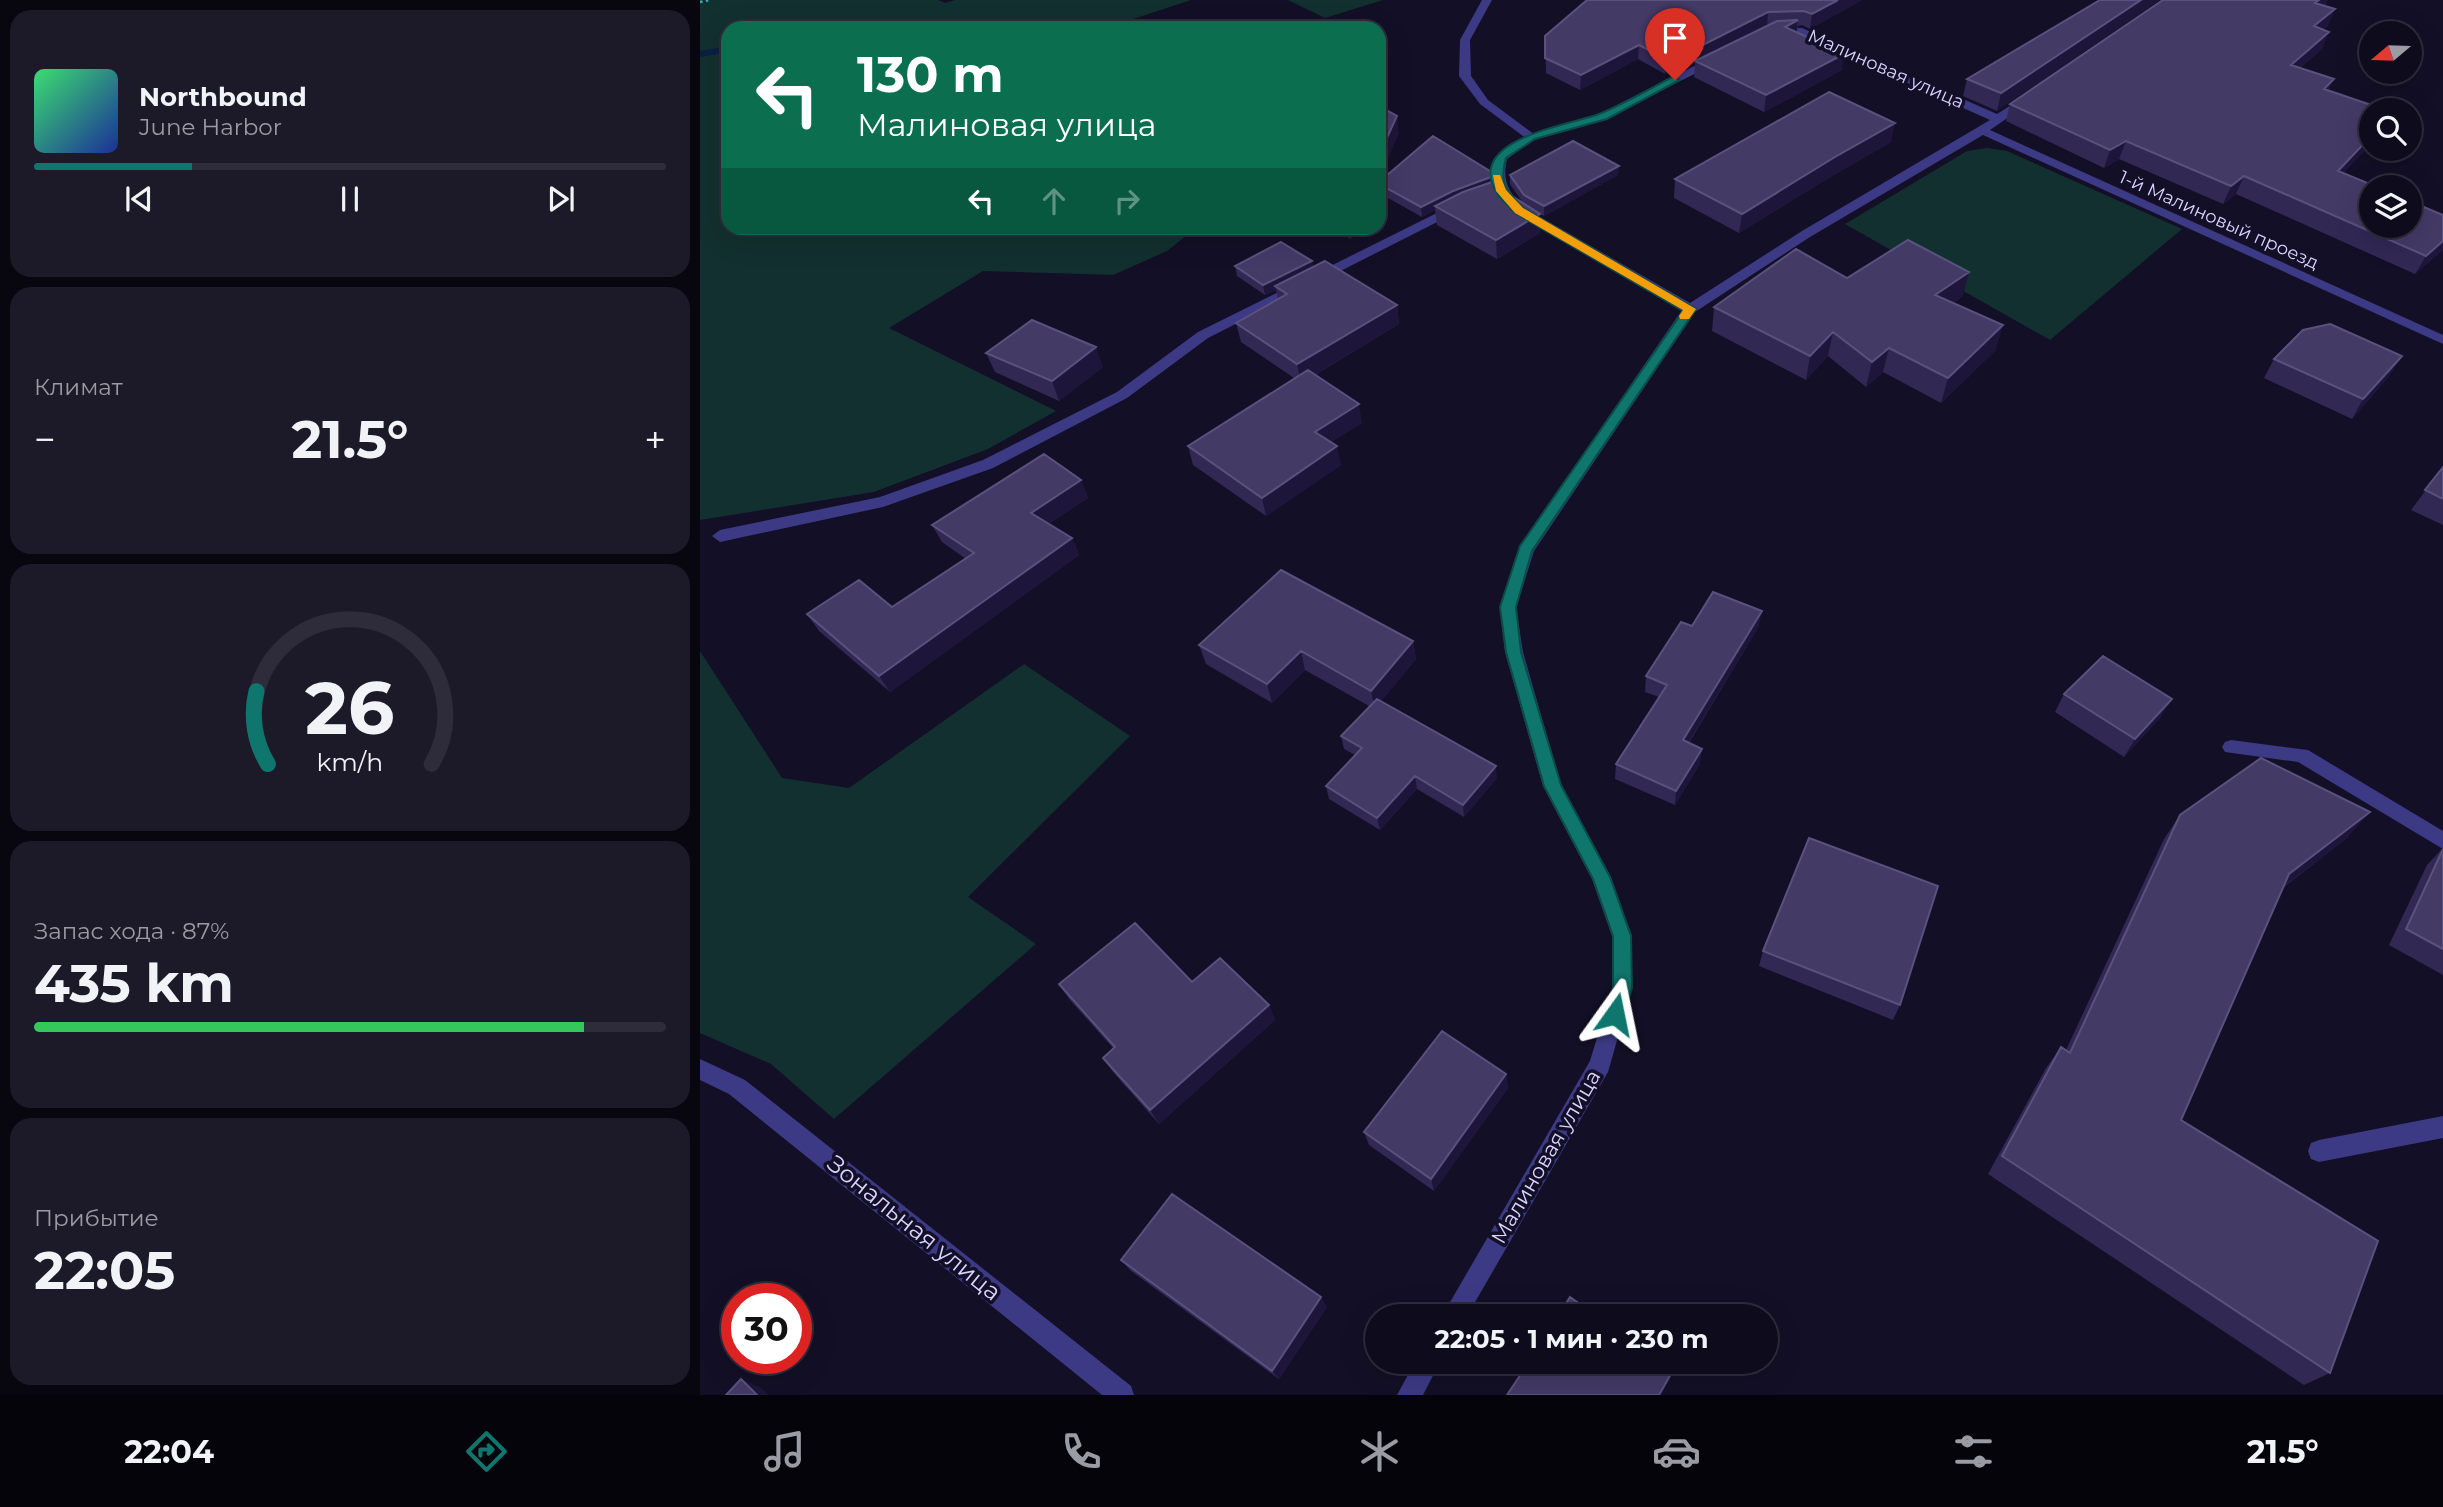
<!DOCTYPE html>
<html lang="ru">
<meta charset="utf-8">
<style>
:root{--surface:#0e0b1c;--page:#1c1929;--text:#f1f3f6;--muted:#9b9ba3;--line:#2e2b3b;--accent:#0f766e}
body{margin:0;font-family:Montserrat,sans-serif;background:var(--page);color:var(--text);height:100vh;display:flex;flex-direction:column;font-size:26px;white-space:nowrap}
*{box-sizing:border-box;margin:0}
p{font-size:23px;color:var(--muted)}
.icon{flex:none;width:38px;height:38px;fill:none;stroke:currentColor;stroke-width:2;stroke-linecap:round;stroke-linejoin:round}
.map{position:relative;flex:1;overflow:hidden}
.details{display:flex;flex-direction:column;gap:10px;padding:10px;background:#08060f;width:700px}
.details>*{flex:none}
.hud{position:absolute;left:21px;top:21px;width:665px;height:214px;border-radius:21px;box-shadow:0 7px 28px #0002,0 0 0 2px var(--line);background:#0b6e4f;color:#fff;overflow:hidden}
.needle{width:46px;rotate:251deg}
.controls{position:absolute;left:1659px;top:21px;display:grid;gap:14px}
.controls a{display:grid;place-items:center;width:63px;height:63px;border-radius:50%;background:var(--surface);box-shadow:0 7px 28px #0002,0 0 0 2px var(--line);font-size:35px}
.speed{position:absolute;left:21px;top:1283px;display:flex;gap:14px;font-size:35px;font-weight:700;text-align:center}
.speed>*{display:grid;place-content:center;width:91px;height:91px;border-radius:50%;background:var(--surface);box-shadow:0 7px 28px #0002,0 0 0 2px var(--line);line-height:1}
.speed .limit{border:10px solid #d22;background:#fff;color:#111}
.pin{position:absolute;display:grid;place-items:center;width:60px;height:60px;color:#fff;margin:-72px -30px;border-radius:50% 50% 50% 0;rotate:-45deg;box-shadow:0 0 7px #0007}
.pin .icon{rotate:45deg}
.me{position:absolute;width:77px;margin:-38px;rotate:12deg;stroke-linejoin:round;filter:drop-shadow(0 0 5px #0008)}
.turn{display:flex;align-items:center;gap:24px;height:147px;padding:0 21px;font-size:32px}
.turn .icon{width:91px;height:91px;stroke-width:2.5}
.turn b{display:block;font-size:49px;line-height:60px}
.lanes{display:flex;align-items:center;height:66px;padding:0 21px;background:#0003;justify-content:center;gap:35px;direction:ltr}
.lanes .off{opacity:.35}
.big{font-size:52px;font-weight:700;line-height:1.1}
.details .widget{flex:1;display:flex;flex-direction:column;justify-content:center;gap:10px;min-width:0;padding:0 24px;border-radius:21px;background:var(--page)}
.details .dial{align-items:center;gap:0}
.dial svg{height:182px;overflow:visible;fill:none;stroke:var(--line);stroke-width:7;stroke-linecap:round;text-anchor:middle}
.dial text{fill:var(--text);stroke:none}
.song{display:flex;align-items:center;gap:21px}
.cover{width:84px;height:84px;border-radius:10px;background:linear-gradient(135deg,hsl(140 70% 55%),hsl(230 70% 35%))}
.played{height:7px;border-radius:4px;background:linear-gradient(90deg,var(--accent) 25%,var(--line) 25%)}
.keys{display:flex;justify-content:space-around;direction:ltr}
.heat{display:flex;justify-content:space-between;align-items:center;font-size:38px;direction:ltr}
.charge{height:10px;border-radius:5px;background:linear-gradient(90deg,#34c759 87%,var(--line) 0)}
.trip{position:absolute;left:665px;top:1304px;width:413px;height:70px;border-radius:35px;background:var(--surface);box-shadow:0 7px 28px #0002,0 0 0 2px var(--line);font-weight:700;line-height:70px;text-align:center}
.menu{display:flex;height:112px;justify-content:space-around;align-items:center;background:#06040b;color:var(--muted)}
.menu .icon{width:49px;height:49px}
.menu .active{color:var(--accent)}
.menu b{font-size:32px;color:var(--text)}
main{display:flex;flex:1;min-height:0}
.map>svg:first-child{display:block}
.green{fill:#12302f}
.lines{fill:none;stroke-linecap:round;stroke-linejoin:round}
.stream{fill:#0a1f44;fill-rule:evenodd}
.path{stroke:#2fb8b0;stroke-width:2.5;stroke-dasharray:2.5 3.5;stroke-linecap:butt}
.service{fill:#3d3a85;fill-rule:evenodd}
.minor{fill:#3d3a85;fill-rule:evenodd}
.wall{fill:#312854}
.shaded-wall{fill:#1d163a}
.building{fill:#433a66;stroke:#5a527e;stroke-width:2}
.route{fill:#0f766e;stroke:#0a4d48;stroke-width:2}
.slow{fill:#f59e0b}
.labels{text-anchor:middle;stroke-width:7;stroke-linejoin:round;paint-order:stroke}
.far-street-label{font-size:18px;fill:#d9d4ff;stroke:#130f26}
.street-label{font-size:21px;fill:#d9d4ff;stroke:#130f26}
.near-street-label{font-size:24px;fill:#d9d4ff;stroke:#130f26}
</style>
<main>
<section class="details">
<div class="widget">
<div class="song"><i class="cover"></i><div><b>Northbound</b><p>June Harbor</p></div></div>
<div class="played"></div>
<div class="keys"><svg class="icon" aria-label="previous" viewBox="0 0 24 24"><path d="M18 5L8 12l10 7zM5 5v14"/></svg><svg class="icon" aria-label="pause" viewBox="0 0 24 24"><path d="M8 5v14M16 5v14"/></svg><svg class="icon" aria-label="next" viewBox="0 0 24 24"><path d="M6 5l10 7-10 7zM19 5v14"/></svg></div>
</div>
<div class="widget"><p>Климат</p>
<div class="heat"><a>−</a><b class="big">21.5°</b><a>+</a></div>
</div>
<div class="widget dial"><svg viewBox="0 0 100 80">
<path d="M14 69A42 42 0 1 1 86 69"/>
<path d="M14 69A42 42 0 0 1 9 37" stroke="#0f766e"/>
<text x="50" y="56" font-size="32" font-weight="700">26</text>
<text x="50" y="72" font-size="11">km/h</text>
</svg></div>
<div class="widget"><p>Запас хода · 87%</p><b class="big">435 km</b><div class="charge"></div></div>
<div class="widget"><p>Прибытие</p><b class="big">22:05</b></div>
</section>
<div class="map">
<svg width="1743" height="1395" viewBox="0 0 1743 1395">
<rect width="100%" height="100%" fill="#130f26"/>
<path class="green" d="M0,0H238L245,3L255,0H491L406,28H28V228H496L467,251L413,275L283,271L189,328L356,411L288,449L174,492L0,520Z
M588,0H683L625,18Z
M1287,148L1307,151L1482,229L1350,340L1145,224L1267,151Z
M0,651L82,778L149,788L324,664L430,736L268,897L336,944L134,1119L71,1064L0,1033Z"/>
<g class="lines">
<path class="stream" d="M28,46V52L0,57V51Z"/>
<path class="path" d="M0,2L9,0"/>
<path class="service" d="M782,0H792L770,40L771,76L788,100L835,135V139H827L780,104L759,76L760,40Z
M1531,740L1608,750L1743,831V849L1598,762L1525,752L1522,747L1525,742Z
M1743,1116V1138L1619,1162L1611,1159L1608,1151L1611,1143L1619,1140Z"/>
<path class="minor" d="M1075,28H1102L1297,114L1324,97H1332V101L1290,130L1743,335V344L1283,135L1110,237L995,312L834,551L816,608L823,652L861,785L911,877L932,936V988L908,1072L767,1316H742L890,1061L912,988V936L892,879L843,786L805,652L800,608L820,546L982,310L815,213L794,186L792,174L795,157L827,135L899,114L1012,57H1020V61L907,118L835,139L807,159C802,181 808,191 823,207L990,303L1102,231L1290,120L1096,33H1071V29Z
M755,204L761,208L759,211L508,338L427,398L293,468L183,507L20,542L12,536L20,530L180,497L283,460L417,392L498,332Z
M0,1059L45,1080L431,1386L434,1395H402L29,1094L0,1080Z
M715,1362H740L723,1395H697Z"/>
</g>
<path class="wall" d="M1162,0L1110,29L1102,25L1098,26L1097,32L1142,70L1064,112L994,77L995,63L980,70L977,69L965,74L938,59L880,90L846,73L845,36Z
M1400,0L1297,111L1263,96L1267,79Z
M1625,6L1628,26L1623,30L1622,49L1600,68L1629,90L1671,110V144L1643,173L1743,250L1715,274L1536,194L1523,204L1419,159L1404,168L1306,121L1310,104Z
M1191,142L1132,176L1039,233L974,198L975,179Z
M919,166L918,175L844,216L840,214V233L797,259L737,225L735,210L722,217L679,193V182H792L823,203L810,184V175Z
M632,228H656L651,239Z
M612,261L613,267L697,305L699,324L615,375L662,423L631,442L641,465L566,516L493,465L488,446L594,378L541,342L536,323L578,300L576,290L565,295L537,276L535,266Z
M1147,278L1263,296L1253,303L1296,350L1241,403L1183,372L1166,387L1128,356L1106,380L1012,331L1014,307Z
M286,353L403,367L359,401L295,372Z
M1574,359L1690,375L1652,419L1564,378Z
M1743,467V525L1711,510Z
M381,480L388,498L348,524L372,538L379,555L190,692L119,631L107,614L192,607L266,559L242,542L232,525Z
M992,626H1059L989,743L1000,764L975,805L915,779L916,764L959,697L945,692L946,676Z
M713,641L716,659L681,701L797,778L764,817L717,789L680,830L629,799L626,786L655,755L644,749L641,736L669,706L605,670L572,703L506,664L499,645Z
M1364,694L1461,717L1424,757L1355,712Z
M1480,815L1648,837L1584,887L1481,1120L1630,1373L1604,1385L1288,1174L1346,1068L1361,1047L1366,1050L1464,839Z
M1743,848V975L1689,945L1727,865Z
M1063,951L1200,1005L1193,1020L1059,966Z
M492,982L569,1005L575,1020L459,1124L413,1072L403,1058L414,1049L369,999L359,984Z
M806,1074L808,1088L734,1191L669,1145L664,1132Z
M421,1260L627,1307L579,1379L431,1271Z"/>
<path class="shaded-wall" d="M1138,0H1162L1110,29L1112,14Z
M1441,0H1460L1297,111L1301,93Z
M1619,0H1628L1625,7L1615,3Z
M1635,9L1628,26L1606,44L1614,26Z
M1068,12L1067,27L995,61V63L980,70L981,56Z
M1098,20L1096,36L1085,27Z
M1629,32L1622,49L1583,82L1591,65Z
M939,45L938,59L880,90L881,75Z
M978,54L977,69L965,74L966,59Z
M1144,54L1142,70L1064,112L1066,95Z
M1634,79L1626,96L1624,89Z
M697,116L699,134L679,178V155Z
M1195,123L1191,142L1132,176L1039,233L1042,214L1135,157Z
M1671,136V144L1629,189L1638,171Z
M1426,141L1419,159L1404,168L1410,150Z
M919,166L918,175L844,216V206Z
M1544,176L1536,194L1523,204L1531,186Z
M791,177L792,187L735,206V210L722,217L721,207L753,191Z
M840,214V233L797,259L796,240Z
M649,228H656L651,239Z
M1743,241V250L1715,274L1726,256Z
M612,261L614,271L575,286L576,290L565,295L563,285Z
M1269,272L1263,296L1229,319L1235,295Z
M697,305L699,324L601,383L597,364Z
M1303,325L1296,350L1241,403L1248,378Z
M1133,332L1128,356L1106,380L1110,356Z
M396,347L403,367L359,401L352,381Z
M1189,348L1183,372L1166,387L1172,362Z
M1702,356L1690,375L1652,419L1663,399Z
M659,404L662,423L619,450L615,432Z
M637,446L641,465L566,516L562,498Z
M381,480L388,498L338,530L331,513Z
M372,538L379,555L190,692L179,676Z
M1062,611L1059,626L981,755L983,740Z
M713,641L716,659L675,709L671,691Z
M601,651L605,670L572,703L567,684Z
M1472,699L1461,717L1424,757L1435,739Z
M1002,749L1000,764L975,805L976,791Z
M796,766L797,778L764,817L763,805Z
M715,776L717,789L680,830L677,818Z
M1670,812L1648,837L1569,898L1589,874Z
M569,1005L575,1020L459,1124L450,1110Z
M806,1074L808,1088L734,1191L731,1179Z
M621,1297L627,1307L579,1379L572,1371Z
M972,1372L970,1379L961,1395H959Z
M41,1379L61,1388L69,1395H57Z"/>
<path class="building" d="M887,0H1138L1112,14L1104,11L1068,12L981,56L978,54L966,59L939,45L881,75L845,58V36Z
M1400,0H1441L1301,93L1267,79Z
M1463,0H1619L1615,3L1635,9L1614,26L1629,32L1591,65L1634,79L1624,89L1686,110H1671V136L1638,171L1677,187H1671V226H1710V201L1743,215V241L1726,256L1544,176L1531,186L1426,141L1410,150L1310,104Z
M1098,20L1085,27L1144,54L1066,95L995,61L1077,21Z
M1129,92L1195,123L1135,157L1042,214L975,179Z
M679,106L697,116L679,155Z
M733,136L790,171L791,177L753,191L721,207L679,184V182Z
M873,141L919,166L844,206L824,195L810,175Z
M798,180L812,196L840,214L796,240L735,206L763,192Z
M1208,240L1269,272L1235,295L1303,325L1248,378L1189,348L1172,362L1133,332L1110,356L1014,307L1096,249L1147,278Z
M581,242L612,261L563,285L535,266Z
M625,261L697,305L597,364L536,323L587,294L575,286Z
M332,320L396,347L352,381L286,353Z
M1630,324L1702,356L1663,399L1574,359L1603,330Z
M608,370L659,404L615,432L637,446L562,498L488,446Z
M344,454L381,480L331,513L372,538L179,676L107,614L159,580L192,607L274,553L232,525Z
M1743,467V499L1725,490Z
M581,570L713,641L671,691L601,651L567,684L499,645Z
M1013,592L1062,611L983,740L1002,749L976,791L916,764L967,685L946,676L981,622L992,626Z
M1403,656L1472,699L1435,739L1364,694Z
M677,699L796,766L763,805L715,776L677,818L626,786L662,748L641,736Z
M1561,758L1670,812L1589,874L1481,1120L1678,1241L1630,1373L1302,1156L1361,1047L1370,1053L1480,815Z
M1109,838L1238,886L1200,1005L1063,951Z
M1743,849V949L1706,929Z
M435,923L492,982L520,958L569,1005L450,1110L403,1058L415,1047L359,984Z
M742,1031L806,1074L731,1179L664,1132Z
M472,1194L621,1297L572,1371L421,1260Z
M870,1297L897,1316H858Z
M829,1362H958L972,1372L959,1395H807Z
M41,1379L57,1395H26Z"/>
<path class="route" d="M972,77L980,80L907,119L835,139L806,158C799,184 805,189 823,208L996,309L832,551L816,607L821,652L861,785L910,877L931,936L932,988L922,1020L915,1022L908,1020L905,1014L913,988V936L893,879L844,786L806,652L800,607L820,546L983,311L815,213C809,206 801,200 797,193C763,139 870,125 899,114C924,104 948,90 972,77Z"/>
<path class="slow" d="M793,175H800L806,190L823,208L996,309L989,319H980L979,316L983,310L815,213L796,191Z"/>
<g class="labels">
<g class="far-street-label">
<text transform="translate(1186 69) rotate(24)" y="6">Малиновая улица</text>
<text transform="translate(1519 220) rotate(24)" y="6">1-й Малиновый проезд</text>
</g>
<g class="street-label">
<text transform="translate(846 1157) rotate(-60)" y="7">Малиновая улица</text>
</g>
<g class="near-street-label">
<text transform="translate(214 1228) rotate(39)" y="8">Зональная улица</text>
</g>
</g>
</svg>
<div class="controls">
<a><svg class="needle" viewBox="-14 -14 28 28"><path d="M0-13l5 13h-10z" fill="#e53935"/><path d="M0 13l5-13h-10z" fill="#9b9ba3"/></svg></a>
<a><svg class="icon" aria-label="search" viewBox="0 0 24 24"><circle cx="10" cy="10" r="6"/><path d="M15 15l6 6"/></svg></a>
<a><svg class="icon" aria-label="layers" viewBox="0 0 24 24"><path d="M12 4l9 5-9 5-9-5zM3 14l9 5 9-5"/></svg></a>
</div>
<div class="speed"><div class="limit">30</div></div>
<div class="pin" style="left:975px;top:80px;background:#d93025"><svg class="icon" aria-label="arrive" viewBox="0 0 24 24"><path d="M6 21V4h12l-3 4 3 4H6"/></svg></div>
<svg class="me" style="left:915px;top:1014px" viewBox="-20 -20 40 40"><path d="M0-17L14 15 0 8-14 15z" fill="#0f766e" stroke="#fff" stroke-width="4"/></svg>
<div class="trip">22:05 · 1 мин · 230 m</div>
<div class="hud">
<div class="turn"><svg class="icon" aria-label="left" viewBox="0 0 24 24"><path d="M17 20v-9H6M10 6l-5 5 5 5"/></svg><div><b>130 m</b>Малиновая улица</div></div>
<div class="lanes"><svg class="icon" aria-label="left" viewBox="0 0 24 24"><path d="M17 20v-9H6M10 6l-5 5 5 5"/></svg><svg class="icon off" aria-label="ahead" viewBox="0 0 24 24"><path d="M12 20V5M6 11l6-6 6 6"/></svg><svg class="icon off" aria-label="right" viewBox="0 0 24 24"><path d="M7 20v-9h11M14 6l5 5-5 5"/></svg></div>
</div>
</div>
</main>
<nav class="menu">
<b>22:04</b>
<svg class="icon active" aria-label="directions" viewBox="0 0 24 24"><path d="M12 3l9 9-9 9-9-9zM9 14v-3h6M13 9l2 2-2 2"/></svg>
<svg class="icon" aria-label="music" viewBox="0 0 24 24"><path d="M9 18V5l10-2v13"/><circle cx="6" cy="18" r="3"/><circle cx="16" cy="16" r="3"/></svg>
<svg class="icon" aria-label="phone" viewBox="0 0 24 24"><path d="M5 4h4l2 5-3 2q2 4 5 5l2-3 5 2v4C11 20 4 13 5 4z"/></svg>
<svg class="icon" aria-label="climate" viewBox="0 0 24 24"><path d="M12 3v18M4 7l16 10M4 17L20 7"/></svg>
<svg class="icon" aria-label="car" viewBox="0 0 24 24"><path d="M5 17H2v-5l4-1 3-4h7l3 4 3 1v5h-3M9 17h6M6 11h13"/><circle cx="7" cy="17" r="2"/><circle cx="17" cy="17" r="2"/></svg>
<svg class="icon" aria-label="filters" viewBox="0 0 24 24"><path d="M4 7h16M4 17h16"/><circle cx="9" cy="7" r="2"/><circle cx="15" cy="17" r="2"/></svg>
<b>21.5°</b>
</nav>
